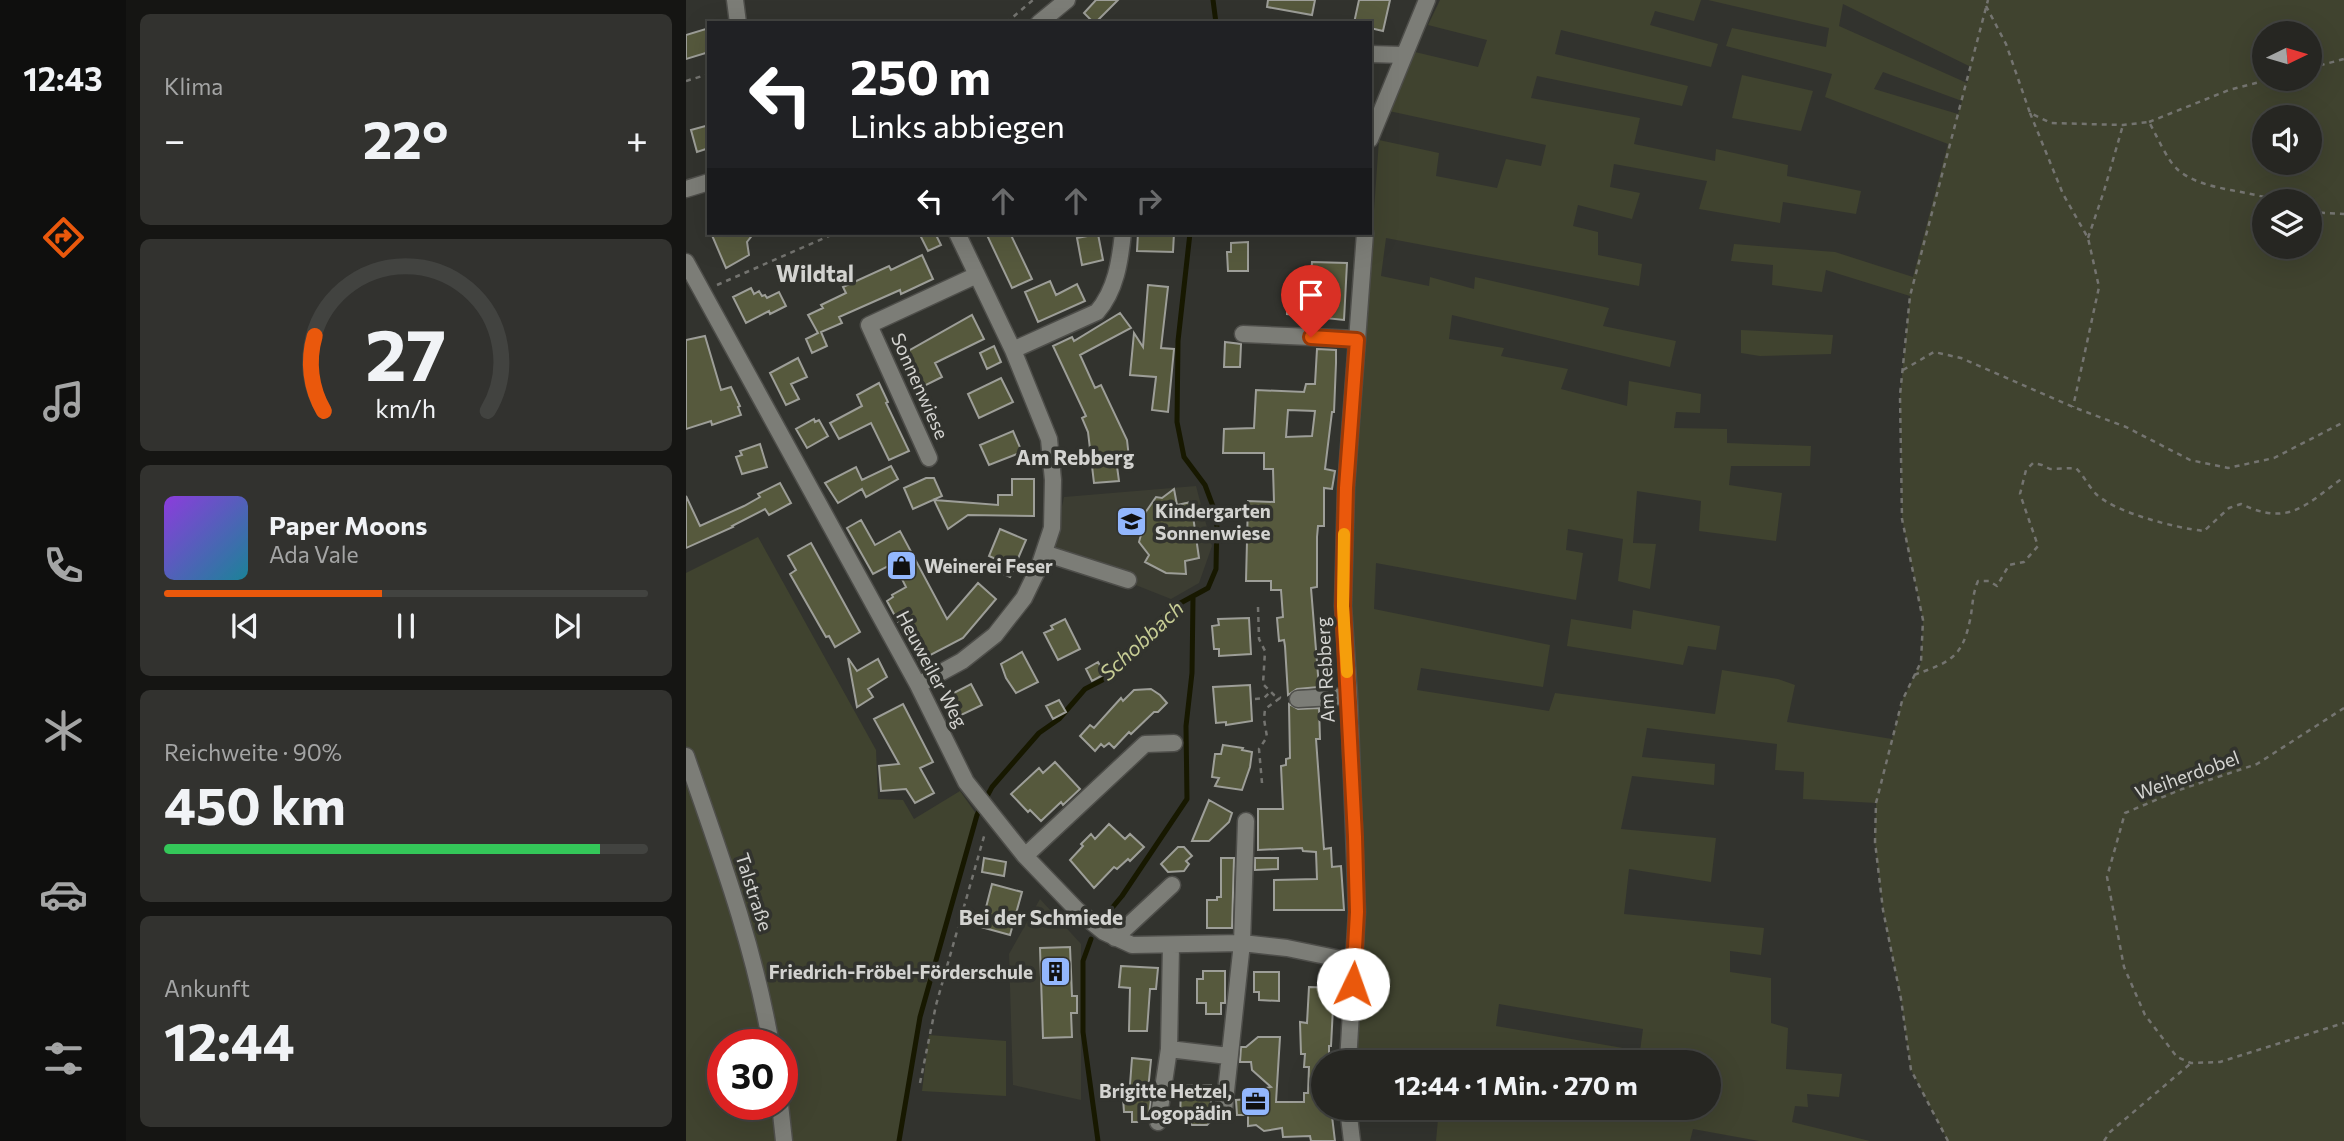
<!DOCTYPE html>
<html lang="de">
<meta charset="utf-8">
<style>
:root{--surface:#262622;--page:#32322f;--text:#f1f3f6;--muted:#a4a5a5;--line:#424340;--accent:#ea580c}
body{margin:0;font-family:Commissioner,sans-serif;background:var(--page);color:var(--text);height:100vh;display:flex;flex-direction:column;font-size:26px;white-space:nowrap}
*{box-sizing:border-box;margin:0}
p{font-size:23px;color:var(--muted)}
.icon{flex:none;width:38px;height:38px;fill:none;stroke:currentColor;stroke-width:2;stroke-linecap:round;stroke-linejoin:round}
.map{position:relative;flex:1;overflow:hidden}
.drawer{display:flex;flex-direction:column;gap:14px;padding:14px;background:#151513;width:560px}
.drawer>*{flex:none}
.guide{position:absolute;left:21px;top:21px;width:665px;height:214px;border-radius:0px;box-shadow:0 7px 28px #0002,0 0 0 2px var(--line);background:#202124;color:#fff;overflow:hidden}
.needle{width:46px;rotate:85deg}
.buttons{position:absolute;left:1566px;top:21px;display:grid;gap:14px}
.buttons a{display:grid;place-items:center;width:70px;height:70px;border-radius:50%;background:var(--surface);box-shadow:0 7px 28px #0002,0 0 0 2px var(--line);font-size:35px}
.speed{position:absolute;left:21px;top:1029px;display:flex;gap:14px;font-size:35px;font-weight:700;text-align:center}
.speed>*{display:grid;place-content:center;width:91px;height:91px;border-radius:50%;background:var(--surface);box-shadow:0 7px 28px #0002,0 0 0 2px var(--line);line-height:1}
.speed .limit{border:10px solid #d22;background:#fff;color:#111}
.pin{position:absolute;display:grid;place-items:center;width:60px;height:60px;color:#fff;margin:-72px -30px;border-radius:50% 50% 50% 0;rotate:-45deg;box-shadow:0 0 7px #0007}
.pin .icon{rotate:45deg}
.me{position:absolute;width:77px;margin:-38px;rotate:3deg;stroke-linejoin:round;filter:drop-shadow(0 0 5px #0008)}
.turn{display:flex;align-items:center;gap:24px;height:147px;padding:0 28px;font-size:32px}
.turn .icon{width:91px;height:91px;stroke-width:2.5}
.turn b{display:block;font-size:49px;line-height:60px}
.lanes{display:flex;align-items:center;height:66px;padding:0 28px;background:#0003;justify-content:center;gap:35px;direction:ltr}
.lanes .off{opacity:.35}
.big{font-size:52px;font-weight:700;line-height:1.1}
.drawer .widget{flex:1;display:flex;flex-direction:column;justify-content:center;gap:10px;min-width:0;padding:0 24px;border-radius:10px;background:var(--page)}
.drawer .dial{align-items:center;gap:0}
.dial svg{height:182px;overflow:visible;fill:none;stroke:var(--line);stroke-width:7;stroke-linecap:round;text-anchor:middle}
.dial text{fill:var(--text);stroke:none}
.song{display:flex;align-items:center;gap:21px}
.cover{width:84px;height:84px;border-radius:10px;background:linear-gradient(135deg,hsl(270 70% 55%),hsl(190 70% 35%))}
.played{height:7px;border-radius:4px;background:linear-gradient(90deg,var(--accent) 45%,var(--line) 45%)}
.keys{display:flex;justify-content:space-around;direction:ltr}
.heat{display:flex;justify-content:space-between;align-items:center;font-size:38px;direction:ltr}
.charge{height:10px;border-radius:5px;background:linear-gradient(90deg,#34c759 90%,var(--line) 0)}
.trip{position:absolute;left:625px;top:1050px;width:410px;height:70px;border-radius:35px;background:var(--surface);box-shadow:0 7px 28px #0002,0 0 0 2px var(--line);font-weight:700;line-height:70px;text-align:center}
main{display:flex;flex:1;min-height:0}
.dock{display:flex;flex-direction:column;width:126px;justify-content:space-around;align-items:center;background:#0f0f0e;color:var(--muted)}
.dock .icon{width:49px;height:49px}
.dock .on{color:var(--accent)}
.dock b{font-size:32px;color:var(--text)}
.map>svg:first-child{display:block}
.built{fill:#3c3d32}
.green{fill:#40432f;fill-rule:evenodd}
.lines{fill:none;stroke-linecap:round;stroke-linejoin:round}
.stream{stroke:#171800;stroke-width:5}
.building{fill:#56593d;stroke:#9d9e98;stroke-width:2;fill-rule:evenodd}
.minor-casing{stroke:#4e4e4a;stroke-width:19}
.path{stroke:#747470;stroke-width:2.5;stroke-dasharray:5 5;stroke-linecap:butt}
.minor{stroke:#7c7d77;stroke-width:16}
.route-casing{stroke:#983908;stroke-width:18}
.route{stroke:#ea580c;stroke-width:12}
.slow{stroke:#f59e0b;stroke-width:12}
.labels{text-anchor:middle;stroke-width:7;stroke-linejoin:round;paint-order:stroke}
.street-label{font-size:19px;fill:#d3d3d0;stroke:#32332e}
.poi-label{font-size:19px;font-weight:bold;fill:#d3d3d0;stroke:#32332e;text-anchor:start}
.neighbourhood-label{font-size:21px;font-weight:bold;fill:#d3d3d0;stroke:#32332e}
.water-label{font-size:21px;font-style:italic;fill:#c7cd95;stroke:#32332e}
.quarter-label{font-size:23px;font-weight:bold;fill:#d3d3d0;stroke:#32332e}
</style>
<main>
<nav class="dock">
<b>12:43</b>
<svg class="icon on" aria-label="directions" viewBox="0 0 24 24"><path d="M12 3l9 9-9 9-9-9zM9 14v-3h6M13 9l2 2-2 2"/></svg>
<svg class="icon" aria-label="music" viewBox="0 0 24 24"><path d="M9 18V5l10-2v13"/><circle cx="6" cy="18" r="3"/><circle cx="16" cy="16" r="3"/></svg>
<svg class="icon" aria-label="phone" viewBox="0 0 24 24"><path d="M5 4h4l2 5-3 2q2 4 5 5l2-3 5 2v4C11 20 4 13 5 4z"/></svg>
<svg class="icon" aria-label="climate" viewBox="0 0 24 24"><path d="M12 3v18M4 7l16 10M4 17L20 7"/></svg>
<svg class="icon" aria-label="car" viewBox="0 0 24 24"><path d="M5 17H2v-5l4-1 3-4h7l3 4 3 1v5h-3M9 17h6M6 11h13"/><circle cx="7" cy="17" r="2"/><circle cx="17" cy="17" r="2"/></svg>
<svg class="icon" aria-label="filters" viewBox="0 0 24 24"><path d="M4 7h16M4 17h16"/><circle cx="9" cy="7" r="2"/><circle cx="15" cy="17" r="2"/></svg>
</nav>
<section class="drawer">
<div class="widget"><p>Klima</p>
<div class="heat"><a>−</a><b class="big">22°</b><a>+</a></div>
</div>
<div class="widget dial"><svg viewBox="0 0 100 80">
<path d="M14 69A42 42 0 1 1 86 69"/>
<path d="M14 69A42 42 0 0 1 10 36" stroke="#ea580c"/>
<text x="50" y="56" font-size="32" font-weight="700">27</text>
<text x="50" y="72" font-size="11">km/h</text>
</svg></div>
<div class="widget">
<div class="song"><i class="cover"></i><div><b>Paper Moons</b><p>Ada Vale</p></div></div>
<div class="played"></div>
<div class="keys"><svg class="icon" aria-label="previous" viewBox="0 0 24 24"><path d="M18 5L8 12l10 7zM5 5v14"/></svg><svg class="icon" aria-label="pause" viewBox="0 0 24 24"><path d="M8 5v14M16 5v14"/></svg><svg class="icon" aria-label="next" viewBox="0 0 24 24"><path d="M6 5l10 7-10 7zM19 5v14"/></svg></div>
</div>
<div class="widget"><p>Reichweite · 90%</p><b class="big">450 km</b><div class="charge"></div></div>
<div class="widget"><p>Ankunft</p><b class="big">12:44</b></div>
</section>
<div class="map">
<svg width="1658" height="1141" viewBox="0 0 1658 1141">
<rect width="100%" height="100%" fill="#32332e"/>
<path class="built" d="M510,486L526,546L513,583L485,599L366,552L378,497Z
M354,899L395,944V1100L327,1085L323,954Z"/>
<path class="green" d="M754,0H1015L1008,21L969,11L964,25L1032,44L1025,67L875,30L869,54L1002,86L996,106L851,76L845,98L954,118L948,144L1029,161L1030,149L1102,165L1101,176L1175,191L1170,214L1097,202L1094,223L1013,209L1021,181L928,164L924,187L954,193L946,219L892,205L887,226L912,232V255L956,264L953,286L700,238L695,276L743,286L744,277L788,289L789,277L923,308L917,326L990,341L984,367L766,315L763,339L818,348L815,356L882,369L875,389L941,406L943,381L1015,394L1014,413L990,412L988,428L1041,429V443L1125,446L1124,466H1045L1043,485L1096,493L1090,541L1013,531L1015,501L951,491L947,543L970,544L964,589L932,581L937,539L882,529L880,550L897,553L890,600L690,563L688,609L864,645L857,687L735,668L731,690L863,711L869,693L1029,714L1036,670L1092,679L1109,685L1101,722L1206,739L1216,701L1235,662L1237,620L1216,519L1214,395L1224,296L1140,270L1136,292L1086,285L1087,265L1045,261L1048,244L1149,252L1227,277L1262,144L1139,97L1146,74L1040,46L1046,28L1140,47L1143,28L1022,0H1658V1141H1262L1225,1070L1215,999L1197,910L1189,842L1190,803L1117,799L1118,772L1089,770L1091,744L961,728L956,757L1029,764L1028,785L946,776L935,829L1030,838L1025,882L943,869L938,914L1078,928L1075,955L1044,951V972L1085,978V1023L1102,1028L1100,1069L1156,1074L1153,1097L1121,1094L1122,1107L1109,1106L1106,1122L1184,1141H1073L1007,1129L1004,1141H750L753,1108H1022V1062H664V609L668,490L693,140L753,153L750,176L811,188L820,159L855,166L860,145L703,111L729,52L792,67L801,40L742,25ZM1157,4L1285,67L1281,83L1153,26ZM1578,33H1624V79H1578ZM1197,72L1276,101L1272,114L1188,89ZM1578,117H1624V163H1578ZM1578,201H1624V247H1578ZM813,1004L957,1029L954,1051L810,1026Z
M1056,75L1127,91L1115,131L1046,118Z
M1055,330L1147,335L1145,354L1074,356L1055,353Z
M72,537L190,750L192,799L217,800L228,819L274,791L291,815L234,1017L213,1141H0V573ZM37,1045H96V1104H37Z
M947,610L1034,626L1030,650L1002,646L997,665L881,646L885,619L945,629Z
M243,1035L320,1041V1096L236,1091Z"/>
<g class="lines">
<path class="stream" d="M527,0L530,23
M416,920L436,896L501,799L500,726L506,673L507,598
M405,939L397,961V1032L412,1141
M213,1141L234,1017L291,815L306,787L353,733L373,719L399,689L426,675L444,648L489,606L522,588L530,569L531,517L519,485L498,457L491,422L492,341L504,233"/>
</g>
<path class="building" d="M410,0H432L411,21H406L398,13Z
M582,0H629L626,15L581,7Z
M673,0H704L697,31L684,28V23H668Z
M23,28V52L0,59V35Z
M23,125V148L11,152L5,130Z
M25,233H68L61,242L63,255L40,268Z
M233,233H249L255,245L242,251Z
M300,233H324L346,279L326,288Z
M452,233H488L487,252L451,251Z
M412,234L417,260L396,265L391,238Z
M562,242V271H542L541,252H545V243Z
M236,255L247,279L215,294L214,290L153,317L156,323L135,332L141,346L126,353L120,339L132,333L122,315L137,308L135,305L160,293L157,287L203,266L205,270Z
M626,262L661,263L658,320L601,314V296L616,297L624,293Z
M364,281L370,295L391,284L399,301L352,322L339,292Z
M462,285L482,287L475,348L488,349L482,412L466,410L470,377L444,375L448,333L457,347Z
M65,288L68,294L73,291L76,296L79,295L81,298L93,292L100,306L84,314L83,311L60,323L47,297Z
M434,313L445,328L394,355L409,388L415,385L441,440L443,458L430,459L433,481L408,483L402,432L396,418L400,416L367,346L386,337L388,341Z
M286,315L298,339L249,363L256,377L234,388L217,354Z
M19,336L35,390L45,387L54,406L52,407L55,415L26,425L25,421L0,429V340Z
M539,342L555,344L554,367H538Z
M308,346L315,362L301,369L294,353Z
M631,349L650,350V363L648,412H646L639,469L649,471L646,489L638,488V526H632L631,537V587L625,588L633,687L611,689L602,695L599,646L598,640L593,641L591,618L597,617L595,590H585V581H560L562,501L588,502L587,469H578V453H537L538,429L568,428L570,390L618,392L620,384H629ZM602,410L629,411L626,436L600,437Z
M112,358L121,377L105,384L113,399L100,405L84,373Z
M315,378L327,402L293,418L282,394Z
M193,383L202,402L200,403L223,451L203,460L185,423L153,439L144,423L176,406L171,395Z
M128,419L129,422L133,420L142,436L121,448L110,429Z
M327,431L336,452L303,465L294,445Z
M74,444L81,467L56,474L50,457L56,455L54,451Z
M205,466L212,479L180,497L176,489L152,503L139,483L170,467L176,480Z
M240,478H248L256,496L227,509L218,488Z
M326,479H348V516L282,515L262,529L248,500L312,505V495H326Z
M94,483L105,503L83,515L79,509L46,526L47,527L0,548V496L14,526L58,506L74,497L72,494Z
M488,489L491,505L505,502L513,558L499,561L500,574L480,573L459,562L463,555L453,542L459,520L457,516L470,497L476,498Z
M175,520L189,545L214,531L261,619L292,583L310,599L277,638L233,661L201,601L207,597L206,595L220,587L208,563L187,574L161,528Z
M314,529L340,540L324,577L308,570L312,560L303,556Z
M125,543L174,632L149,647L143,636L140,637L104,574L110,570L102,556Z
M563,618L565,654L533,656V649H528L526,626L533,625L532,619Z
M379,619L394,649L372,660L358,633L367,629L365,626Z
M336,652L352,682L330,693L320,678L315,664Z
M162,658L171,671L192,659L201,677L182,689L187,697L171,707Z
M412,662L419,674L406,681L400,669Z
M285,684L296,705L271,717L260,697Z
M564,685L566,721L540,725V722L530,723L527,687Z
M465,689L474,695L481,703L472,712H468L445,734L443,732L428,748L423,743L418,747L415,744L409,751L394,736L404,725L408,728L435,698L437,701L448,690Z
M373,700L380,712L367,719L360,706Z
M217,704L247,762L234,768L248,793L229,803L220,789L195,791L193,766L213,764L188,719Z
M603,704L612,709L633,708L634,739H630L638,849L645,848L646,867L655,866L658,910H588V880L631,879L630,852L617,851L616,848L572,850V809H597L595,766L600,765V759L604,758Z
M537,745L557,748L556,750L566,752L564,767L556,790L529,786L533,778L526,777L529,754H535Z
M369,762L394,789L377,805L375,802L355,821L344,810L342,812L325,794L353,768L357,773Z
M523,800L546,813L543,822L523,841H506Z
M423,824L439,839L444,834L458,847L444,861L442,859L431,869L428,867L408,888L384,860L397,846L395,844L405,834L409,839Z
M492,847H498L506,856L500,861L503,864L498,871L482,872L475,864Z
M298,858L320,862L318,876L296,872Z
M535,858H548L546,928H521V900H531V897H535Z
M569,858H592V869L569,870Z
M306,884L336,892L324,935L295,927Z
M384,947L386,996H391V1013H385L386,1037L357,1038L354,948Z
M435,966L472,968L470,989H464L461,1031H443L444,988L433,987Z
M517,971H539V1003H535V1014H520V1003H511V979H517Z
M568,972H593V1001L573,1000V992H568Z
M623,987L648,988L645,1046H643V1062H637V1108H645L649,1141H625L624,1136L597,1137L596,1128L578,1131L570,1125L562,1126V1115H551L550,1100L563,1099L562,1094L565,1091L585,1087L566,1070L565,1062H554L555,1047H560L572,1037H594L590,1102H618V1093H622L623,1067H618L619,1054H615L614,1022L621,1023Z
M446,1058L465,1060L461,1100H465L462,1122H446V1112H438L437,1098H443Z
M525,1085V1121L521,1125H506L504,1122L494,1121L495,1086Z"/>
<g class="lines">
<defs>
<path id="minor" d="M49,0L52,23
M353,23L381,0
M684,54L717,55
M684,139L741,0
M0,189L23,182
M0,262L232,685L280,782L339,856L391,910L418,932L446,945L556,943L601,948L669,962
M557,334L671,339
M327,350L411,312C430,290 434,261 437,233
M243,458L183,325L291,275
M358,553L442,580
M232,685L276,661L309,635L338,598L353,567L366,528L367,480L363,439L327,350L271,233
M612,699L663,696
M0,756C33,851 68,945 85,1045
M339,856L459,744L488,743
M429,938L486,885
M483,1049L542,1056
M662,1062L671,912L663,696L657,606L660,488L679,233
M94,1104L98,1141
M662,1108L666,1141
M538,1110L556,943L560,821
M472,1122L483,1049L485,946"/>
</defs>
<use href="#minor" class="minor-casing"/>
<path class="path" d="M1300,6L1320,44L1344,113L1365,123L1437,125L1463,122C1470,134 1481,160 1491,169C1515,191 1560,189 1590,201
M320,23L347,0
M1624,68L1658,59
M0,81L23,74
M1344,113L1377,194L1402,238L1413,287L1387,407
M1463,122L1543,90L1585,79
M1624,212L1658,214
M580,233L664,234
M1402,238L1418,191L1437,125
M31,285L150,233
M1217,370L1248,352L1275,358L1387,407L1440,427L1504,460L1542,468L1588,458L1658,422
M572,607L573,639L579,651L577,684L588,695L595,698
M1228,675C1263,662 1276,659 1284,620C1287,606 1286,595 1292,581H1303L1311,586L1323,565L1338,562L1352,546L1334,494L1340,470L1347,463L1356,465L1364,469L1390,468C1398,476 1403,487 1410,494C1430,513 1490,528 1518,531L1543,508L1555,504C1604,527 1619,505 1658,477
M569,699L578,698L584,692
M1658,708L1571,764L1496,789L1439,813L1421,877L1438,967L1459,1015L1491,1057L1505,1063L1534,1062L1658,1023
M576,783L573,749L581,737L578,719L579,709L594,698
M234,1083L250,1005L299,833
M1262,1141L1225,1070L1215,999L1197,910L1189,842L1190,803L1216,701L1235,662L1237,620L1216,519L1214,395L1224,296L1302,0
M1418,1141L1424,1132L1504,1064"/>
<use href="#minor" class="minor"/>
</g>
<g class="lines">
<defs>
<path id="route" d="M625,337L671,340L660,488L657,606L669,837L671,912L667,984"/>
</defs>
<use href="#route" class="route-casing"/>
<use href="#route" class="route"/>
<path class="slow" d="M658,534L657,606L661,672"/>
</g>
<defs>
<symbol id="school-square" viewBox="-11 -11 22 22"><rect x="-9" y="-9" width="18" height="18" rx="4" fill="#93b7fd" stroke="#32332e"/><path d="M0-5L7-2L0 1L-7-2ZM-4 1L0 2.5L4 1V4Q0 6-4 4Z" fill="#111"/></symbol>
<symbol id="shop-square" viewBox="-11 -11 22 22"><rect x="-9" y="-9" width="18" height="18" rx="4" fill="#93b7fd" stroke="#32332e"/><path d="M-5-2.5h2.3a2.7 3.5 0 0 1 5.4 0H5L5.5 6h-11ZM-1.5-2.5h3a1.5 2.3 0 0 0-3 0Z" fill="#111"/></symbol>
<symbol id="building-square" viewBox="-11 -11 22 22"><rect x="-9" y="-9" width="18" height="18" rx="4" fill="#93b7fd" stroke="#32332e"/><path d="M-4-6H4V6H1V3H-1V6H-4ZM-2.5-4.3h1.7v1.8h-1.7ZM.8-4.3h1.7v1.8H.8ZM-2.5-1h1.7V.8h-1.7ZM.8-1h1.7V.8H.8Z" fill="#111"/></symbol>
<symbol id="office-square" viewBox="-11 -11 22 22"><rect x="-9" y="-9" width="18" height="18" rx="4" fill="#93b7fd" stroke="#32332e"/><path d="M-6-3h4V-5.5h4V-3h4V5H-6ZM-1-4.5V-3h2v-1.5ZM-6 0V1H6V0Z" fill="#111"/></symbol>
</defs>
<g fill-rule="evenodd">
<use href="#school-square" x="428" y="504" width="35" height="35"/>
<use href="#shop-square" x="198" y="548" width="35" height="35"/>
<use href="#building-square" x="352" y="954" width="35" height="35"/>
<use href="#office-square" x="552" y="1084" width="35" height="35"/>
</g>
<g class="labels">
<g class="street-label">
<text transform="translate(234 386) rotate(66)" y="7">Sonnenwiese</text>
<text transform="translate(246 669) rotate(62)" y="7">Heuweiler Weg</text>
<text transform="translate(639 670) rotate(-93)" y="7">Am Rebberg</text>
<text transform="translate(1501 775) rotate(-20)" y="7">Weiherdobel</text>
<text transform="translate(68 892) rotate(72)" y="7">Talstraße</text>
</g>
<g class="poi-label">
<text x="469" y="518">Kindergarten<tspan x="469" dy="22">Sonnenwiese</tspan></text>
<text x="238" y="573">Weinerei Feser</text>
<text x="347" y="979" text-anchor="end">Friedrich-Fröbel-Förderschule</text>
<text x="546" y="1098" text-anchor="end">Brigitte Hetzel,<tspan x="546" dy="22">Logopädin</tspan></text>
</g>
<g class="neighbourhood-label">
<text x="389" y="465">Am Rebberg</text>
<text x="355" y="925">Bei der Schmiede</text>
</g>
<g class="water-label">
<text transform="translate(456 641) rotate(-43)" y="7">Schobbach</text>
</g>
<g class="quarter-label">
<text x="129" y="282">Wildtal</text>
</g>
</g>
</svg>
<div class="buttons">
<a><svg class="needle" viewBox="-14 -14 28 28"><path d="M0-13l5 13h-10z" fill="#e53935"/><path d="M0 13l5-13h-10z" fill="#a4a5a5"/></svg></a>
<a><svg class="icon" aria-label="sound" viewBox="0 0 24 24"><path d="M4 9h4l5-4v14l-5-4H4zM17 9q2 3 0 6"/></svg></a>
<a><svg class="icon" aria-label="layers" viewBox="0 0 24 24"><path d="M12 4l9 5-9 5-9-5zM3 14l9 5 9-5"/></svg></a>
</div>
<div class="speed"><div class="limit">30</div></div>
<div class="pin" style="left:625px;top:337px;background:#d93025"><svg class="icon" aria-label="arrive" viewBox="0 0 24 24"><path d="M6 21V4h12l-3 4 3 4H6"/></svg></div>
<svg class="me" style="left:667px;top:984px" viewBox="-20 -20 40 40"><circle r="19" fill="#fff"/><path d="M0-13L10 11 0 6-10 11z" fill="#ea580c"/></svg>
<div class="trip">12:44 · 1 Min. · 270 m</div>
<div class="guide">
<div class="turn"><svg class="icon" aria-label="left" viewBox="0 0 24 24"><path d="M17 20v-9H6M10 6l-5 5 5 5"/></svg><div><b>250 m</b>Links abbiegen</div></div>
<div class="lanes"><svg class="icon" aria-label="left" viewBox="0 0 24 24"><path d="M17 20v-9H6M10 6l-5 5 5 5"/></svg><svg class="icon off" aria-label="ahead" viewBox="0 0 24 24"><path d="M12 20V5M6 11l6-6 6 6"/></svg><svg class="icon off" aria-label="ahead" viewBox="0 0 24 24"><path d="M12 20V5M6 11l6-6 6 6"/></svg><svg class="icon off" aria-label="right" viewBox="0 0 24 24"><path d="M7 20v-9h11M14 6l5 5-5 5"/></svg></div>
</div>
</div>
</main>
